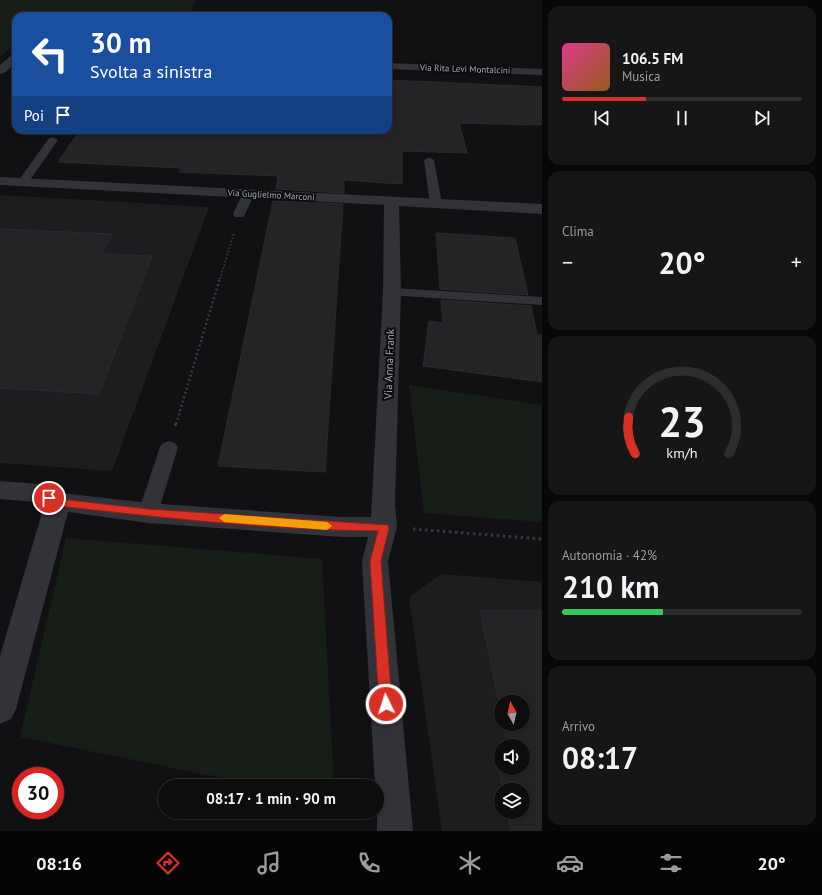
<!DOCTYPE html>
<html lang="it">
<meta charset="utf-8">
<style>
:root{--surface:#0d0d0e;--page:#161617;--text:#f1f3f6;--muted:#9a9c9e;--line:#2d2d2e;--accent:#d93025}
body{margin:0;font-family:"PT Sans",sans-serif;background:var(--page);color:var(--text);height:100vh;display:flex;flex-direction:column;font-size:15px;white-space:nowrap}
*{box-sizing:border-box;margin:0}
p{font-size:13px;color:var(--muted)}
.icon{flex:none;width:22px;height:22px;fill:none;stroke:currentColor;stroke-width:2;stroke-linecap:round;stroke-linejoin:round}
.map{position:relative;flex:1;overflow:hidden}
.details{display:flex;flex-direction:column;gap:6px;padding:6px;background:#070708;width:280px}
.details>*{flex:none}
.guide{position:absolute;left:12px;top:12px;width:380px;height:122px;border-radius:12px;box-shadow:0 2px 6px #0003,0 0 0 1px var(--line);background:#1a4fa0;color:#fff;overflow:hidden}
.needle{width:26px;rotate:352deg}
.tools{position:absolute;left:494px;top:695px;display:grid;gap:8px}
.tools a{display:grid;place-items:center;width:36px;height:36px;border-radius:50%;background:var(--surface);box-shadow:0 2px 6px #0003,0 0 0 1px var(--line);font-size:20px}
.speed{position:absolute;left:12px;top:767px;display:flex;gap:8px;font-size:20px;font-weight:700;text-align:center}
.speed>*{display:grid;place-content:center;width:52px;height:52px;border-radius:50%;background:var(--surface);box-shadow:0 2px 6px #0003,0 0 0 1px var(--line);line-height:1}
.speed .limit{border:6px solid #d22;background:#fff;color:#111}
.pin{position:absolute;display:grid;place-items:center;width:34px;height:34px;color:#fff;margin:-17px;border:2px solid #fff;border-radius:50%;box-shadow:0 1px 4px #0007}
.me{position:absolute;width:44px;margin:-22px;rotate:356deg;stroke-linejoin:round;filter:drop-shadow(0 0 3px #0008)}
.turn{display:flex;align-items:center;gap:14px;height:84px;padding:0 12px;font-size:18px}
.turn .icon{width:52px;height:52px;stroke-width:2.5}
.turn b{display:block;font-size:28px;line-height:34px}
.then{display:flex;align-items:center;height:38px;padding:0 12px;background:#0003;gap:8px;font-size:15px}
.big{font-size:30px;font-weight:700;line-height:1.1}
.details .widget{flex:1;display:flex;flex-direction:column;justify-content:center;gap:6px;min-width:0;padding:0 14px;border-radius:12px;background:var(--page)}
.details .dial{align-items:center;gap:0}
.dial svg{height:104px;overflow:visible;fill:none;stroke:var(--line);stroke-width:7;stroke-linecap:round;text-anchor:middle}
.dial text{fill:var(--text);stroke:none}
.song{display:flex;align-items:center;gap:12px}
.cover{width:48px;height:48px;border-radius:6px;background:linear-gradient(135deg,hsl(330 70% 55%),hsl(30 70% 35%))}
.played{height:4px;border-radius:2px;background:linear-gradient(90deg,var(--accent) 35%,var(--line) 35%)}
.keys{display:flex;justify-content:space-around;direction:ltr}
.heat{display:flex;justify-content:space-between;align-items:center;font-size:22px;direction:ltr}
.charge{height:6px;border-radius:3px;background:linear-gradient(90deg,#34c759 42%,var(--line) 0)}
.trip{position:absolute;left:158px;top:779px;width:226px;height:40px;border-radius:20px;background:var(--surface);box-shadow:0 2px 6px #0003,0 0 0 1px var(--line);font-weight:700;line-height:40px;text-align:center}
.tabs{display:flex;height:64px;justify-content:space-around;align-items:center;background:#050506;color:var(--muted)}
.tabs .icon{width:28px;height:28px}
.tabs .active{color:var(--accent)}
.tabs b{font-size:18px;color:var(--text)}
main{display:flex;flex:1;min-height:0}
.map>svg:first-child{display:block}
.built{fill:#1d1d20;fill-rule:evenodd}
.green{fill:#171e17}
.building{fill:#242427;stroke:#2b2b2f}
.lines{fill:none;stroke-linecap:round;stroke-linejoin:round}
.path-far2{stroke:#383b3f;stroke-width:2;stroke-dasharray:1.5 2;stroke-linecap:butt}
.path-far1{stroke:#383b3f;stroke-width:2.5;stroke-dasharray:2 2.5;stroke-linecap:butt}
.path{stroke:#383b3f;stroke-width:3;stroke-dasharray:2.5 3.5;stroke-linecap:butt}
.service{fill:#323338;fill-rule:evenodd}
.minor{fill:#323338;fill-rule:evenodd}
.route{fill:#d93025;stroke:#8d1f18}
.slow{fill:#f59e0b}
.labels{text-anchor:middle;stroke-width:4;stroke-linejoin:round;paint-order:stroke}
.far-street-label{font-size:9px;fill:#a1a9b4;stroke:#0c0c0e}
.street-label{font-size:11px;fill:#a1a9b4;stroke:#0c0c0e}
</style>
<main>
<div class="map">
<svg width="542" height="831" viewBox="0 0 542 831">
<rect width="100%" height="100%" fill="#111113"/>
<path class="built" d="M0,195L209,207L112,471L0,463Z
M441,574L542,582V831H442L409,597ZM501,702H523V724H501ZM501,746H523V768H501ZM501,790H523V812H501Z"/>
<path class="green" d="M0,0H196L188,16H16V49H9L0,57Z
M409,385L542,405V522L424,513Z
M66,538L322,559L334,783L319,786H262L20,737Z"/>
<path class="building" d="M388,80L542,87V125L459,123L467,153L402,151V184L344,180V193L276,189L278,176L179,172L181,168L58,162L80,130H336L388,132Z
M273,201L343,204L325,472L218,466Z
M0,229L112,234L102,254L152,256L99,394L0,388Z
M436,233L515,238L528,295L440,289Z
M441,300L531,306L537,335H542V382L423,366L429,321L443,323Z
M480,610L542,611V831H511L507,812H523V790H503L498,764H501V768H523V746H508L503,724H523V702H501V713Z"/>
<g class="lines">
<path class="path-far2" d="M220,279L234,233"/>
<path class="path-far1" d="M176,424L220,278"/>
<path class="path" d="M175,426L176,423
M413,529L542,539"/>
<path class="service" d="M53,137L58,140L27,184H19L17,182L19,180L49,138Z
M429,157L434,160L442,204L436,208L430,204L424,160Z
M249,190L255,193L245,214L243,217H235L233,214L243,193Z
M392,288L542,297V305L387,295L385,292L387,289Z
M169,441L175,443L178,447L158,513L155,518L148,520L141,518L138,513L160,447L163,443Z"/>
<path class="minor" d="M16,54V63L4,73L0,74V65L12,55Z
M388,63L542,69V75L388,69Z
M0,177L542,204V214L399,206L401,292L395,503L397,527L388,561L413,831H377V786H375L362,561L368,537H342L148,523L68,512L16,709L11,719L0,724V656L44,506L36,502L0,499V481L40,484L62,493L148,503L342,517H371L383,292L384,205L0,185Z"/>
</g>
<path class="route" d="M49,494L60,499L148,509L388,525L389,528L381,561L392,704L390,708L386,710L381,708L379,704L370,561L378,531C271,530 164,518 58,506L46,500L44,498Z"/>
<path class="slow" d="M224,514L327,522L332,526L327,530L224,522L219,518Z"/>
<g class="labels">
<g class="far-street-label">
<text transform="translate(465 69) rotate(2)" y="3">Via Rita Levi Montalcini</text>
<text transform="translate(271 195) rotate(3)" y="3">Via Guglielmo Marconi</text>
</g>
<g class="street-label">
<text transform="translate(389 364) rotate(-88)" y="4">Via Anna Frank</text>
</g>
</g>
</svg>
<div class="tools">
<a><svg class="needle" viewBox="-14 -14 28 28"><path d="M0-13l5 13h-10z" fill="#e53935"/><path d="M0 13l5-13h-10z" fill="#9a9c9e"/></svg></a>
<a><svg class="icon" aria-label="sound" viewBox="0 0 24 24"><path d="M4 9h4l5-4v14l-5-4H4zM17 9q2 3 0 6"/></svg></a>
<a><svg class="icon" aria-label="layers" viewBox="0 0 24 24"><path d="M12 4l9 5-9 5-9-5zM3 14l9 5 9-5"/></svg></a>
</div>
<div class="speed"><div class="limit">30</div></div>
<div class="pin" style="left:49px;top:498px;background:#d93025"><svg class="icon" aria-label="arrive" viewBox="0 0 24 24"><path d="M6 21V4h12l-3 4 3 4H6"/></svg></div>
<svg class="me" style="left:386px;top:704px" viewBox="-20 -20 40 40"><circle r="17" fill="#d93025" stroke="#fff" stroke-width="3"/><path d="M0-11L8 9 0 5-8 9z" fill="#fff"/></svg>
<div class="trip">08:17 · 1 min · 90 m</div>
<div class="guide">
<div class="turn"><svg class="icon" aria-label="left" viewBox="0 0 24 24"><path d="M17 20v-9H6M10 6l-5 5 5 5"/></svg><div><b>30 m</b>Svolta a sinistra</div></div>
<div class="then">Poi<svg class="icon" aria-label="arrive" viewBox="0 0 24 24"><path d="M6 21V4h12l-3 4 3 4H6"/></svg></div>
</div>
</div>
<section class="details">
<div class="widget">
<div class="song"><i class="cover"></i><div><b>106.5 FM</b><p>Musica</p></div></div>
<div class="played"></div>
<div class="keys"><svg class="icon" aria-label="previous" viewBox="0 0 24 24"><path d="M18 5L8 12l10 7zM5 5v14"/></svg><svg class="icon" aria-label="pause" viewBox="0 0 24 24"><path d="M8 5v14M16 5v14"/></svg><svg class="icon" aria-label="next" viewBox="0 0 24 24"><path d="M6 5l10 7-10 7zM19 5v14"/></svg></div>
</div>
<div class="widget"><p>Clima</p>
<div class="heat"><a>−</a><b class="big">20°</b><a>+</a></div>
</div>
<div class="widget dial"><svg viewBox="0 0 100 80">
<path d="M14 69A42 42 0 1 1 86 69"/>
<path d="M14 69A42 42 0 0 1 9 41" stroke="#d93025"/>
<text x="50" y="56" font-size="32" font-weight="700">23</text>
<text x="50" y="72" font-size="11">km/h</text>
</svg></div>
<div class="widget"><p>Autonomia · 42%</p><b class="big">210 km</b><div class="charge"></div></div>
<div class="widget"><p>Arrivo</p><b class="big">08:17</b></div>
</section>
</main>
<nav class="tabs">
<b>08:16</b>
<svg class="icon active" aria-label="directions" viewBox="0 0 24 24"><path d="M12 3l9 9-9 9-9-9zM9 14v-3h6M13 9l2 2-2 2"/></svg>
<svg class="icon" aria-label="music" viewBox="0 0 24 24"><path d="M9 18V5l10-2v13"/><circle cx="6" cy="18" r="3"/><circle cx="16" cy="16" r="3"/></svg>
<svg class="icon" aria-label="phone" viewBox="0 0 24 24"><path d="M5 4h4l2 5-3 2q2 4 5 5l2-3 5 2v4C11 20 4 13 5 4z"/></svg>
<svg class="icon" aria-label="climate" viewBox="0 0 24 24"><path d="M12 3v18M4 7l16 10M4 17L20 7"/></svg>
<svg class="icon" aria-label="car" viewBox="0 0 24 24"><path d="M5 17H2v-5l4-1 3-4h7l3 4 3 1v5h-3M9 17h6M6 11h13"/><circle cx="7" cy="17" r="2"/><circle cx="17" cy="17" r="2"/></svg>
<svg class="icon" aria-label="filters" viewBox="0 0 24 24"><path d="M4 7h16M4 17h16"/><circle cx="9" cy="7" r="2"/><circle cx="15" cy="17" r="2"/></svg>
<b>20°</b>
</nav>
